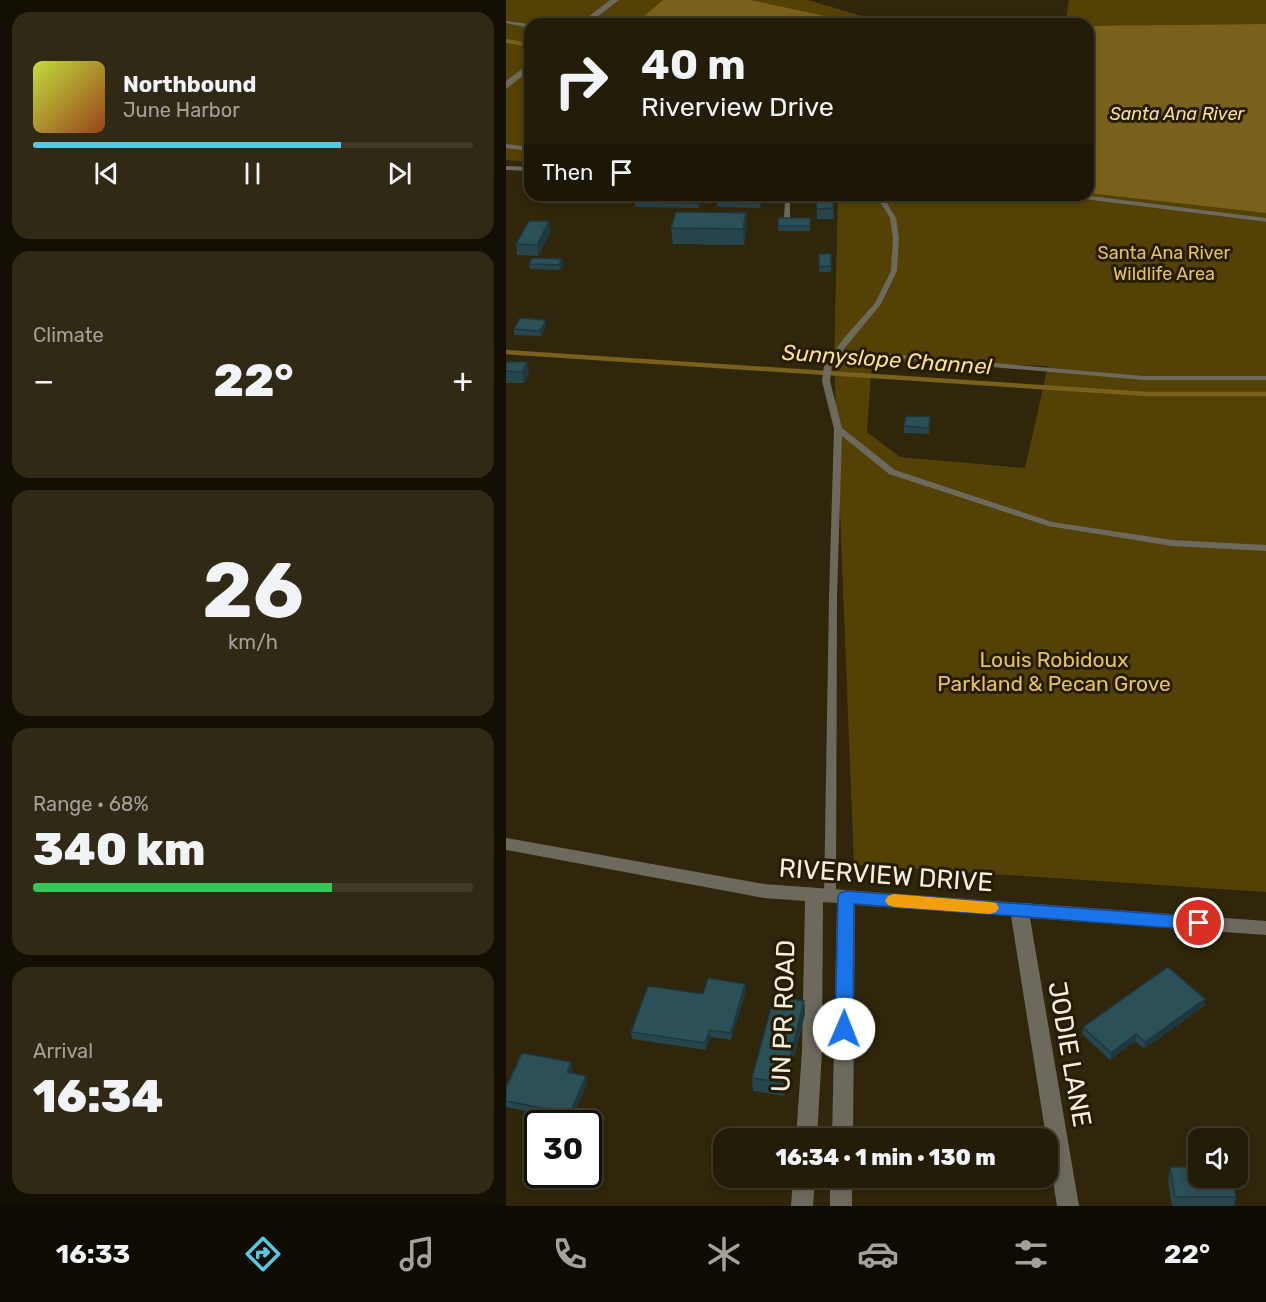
<!DOCTYPE html>
<meta charset="utf-8">
<style>
:root{--surface:#231c08;--page:#2f2916;--text:#f1f3f6;--muted:#a3a19c;--line:#403a29;--accent:#57c9e2}
body{margin:0;font-family:Rubik,sans-serif;background:var(--page);color:var(--text);height:100vh;display:flex;flex-direction:column;font-size:22px;white-space:nowrap}
*{box-sizing:border-box;margin:0}
p{font-size:20px;color:var(--muted)}
.icon{flex:none;width:33px;height:33px;fill:none;stroke:currentColor;stroke-width:2;stroke-linecap:round;stroke-linejoin:round}
.map{position:relative;flex:1;overflow:hidden}
.panel{display:flex;flex-direction:column;gap:12px;padding:12px;background:#130f04;width:506px}
.panel>*{flex:none}
.banner{position:absolute;left:18px;top:18px;width:570px;height:183px;border-radius:18px;box-shadow:0 3px 9px #0003,0 0 0 2px var(--line);background:#231c08;color:var(--text);overflow:hidden}
.buttons{position:absolute;left:682px;top:1128px;display:grid;gap:12px}
.buttons a{display:grid;place-items:center;width:60px;height:60px;border-radius:12px;background:var(--surface);box-shadow:0 3px 9px #0003,0 0 0 2px var(--line);font-size:30px}
.speed{position:absolute;left:18px;top:1110px;display:flex;gap:12px;font-size:30px;font-weight:700;text-align:center}
.speed>*{display:grid;place-content:center;width:78px;height:78px;border-radius:50%;background:var(--surface);box-shadow:0 3px 9px #0003,0 0 0 2px var(--line);line-height:1}
.speed .limit{border:3px solid #111;border-radius:9px;background:#fff;color:#111}
.pin{position:absolute;display:grid;place-items:center;width:51px;height:51px;color:#fff;margin:-26px;border:3px solid #fff;border-radius:50%;box-shadow:0 2px 6px #0007}
.me{position:absolute;width:66px;margin:-33px;rotate:1deg;stroke-linejoin:round;filter:drop-shadow(0 0 4px #0008)}
.turn{display:flex;align-items:center;gap:21px;height:126px;padding:0 18px;font-size:27px}
.turn .icon{width:78px;height:78px;stroke-width:2.5}
.turn b{display:block;font-size:42px;line-height:51px}
.then{display:flex;align-items:center;height:57px;padding:0 18px;background:#0003;gap:12px;font-size:22px}
.big{font-size:45px;font-weight:800;line-height:1.1}
.panel .card{flex:1;display:flex;flex-direction:column;justify-content:center;gap:9px;min-width:0;padding:0 21px;border-radius:18px;background:var(--page)}
.panel .dial{align-items:center;gap:0}
.dial b{font-size:78px;line-height:1}
.song{display:flex;align-items:center;gap:18px}
.cover{width:72px;height:72px;border-radius:9px;background:linear-gradient(135deg,hsl(70 70% 55%),hsl(20 70% 35%))}
.played{height:6px;border-radius:3px;background:linear-gradient(90deg,var(--accent) 70%,var(--line) 70%)}
.keys{display:flex;justify-content:space-around;direction:ltr}
.heat{display:flex;justify-content:space-between;align-items:center;font-size:33px;direction:ltr}
.charge{height:9px;border-radius:4px;background:linear-gradient(90deg,#34c759 68%,var(--line) 0)}
.trip{position:absolute;left:207px;top:1128px;width:345px;height:60px;border-radius:18px;background:var(--surface);box-shadow:0 3px 9px #0003,0 0 0 2px var(--line);font-weight:800;line-height:60px;text-align:center}
.tabs{display:flex;height:96px;justify-content:space-around;align-items:center;background:#0e0b03;color:var(--muted)}
.tabs .icon{width:42px;height:42px}
.tabs .current{color:var(--accent)}
.tabs b{font-size:27px;color:var(--text)}
main{display:flex;flex:1;min-height:0}
.map>svg:first-child{display:block}
.green{fill:#544106;fill-rule:evenodd}
.water{fill:#79611b}
.lines{fill:none;stroke-linecap:round;stroke-linejoin:round}
.stream-far1{stroke:#79611b;stroke-width:4}
.stream{stroke:#79611b;stroke-width:4.5}
.service{fill:#6d695c;fill-rule:evenodd}
.minor{fill:#6d695c;fill-rule:evenodd}
.wall{fill:#26454c}
.shaded-wall{fill:#1f383e}
.building{fill:#2c5058;stroke:#1f383e;stroke-width:1.5}
.route{fill:#1a73e8;stroke:#114b97;stroke-width:1.5}
.slow{fill:#f59e0b}
.labels{text-anchor:middle;stroke-width:6;stroke-linejoin:round;paint-order:stroke}
.far-water-label{font-size:18px;font-style:italic;fill:#fbdf96;stroke:#251c03}
.far-park-label{font-size:18px;fill:#e5c263;stroke:#251c03}
.park-label{font-size:21px;fill:#e5c263;stroke:#251c03}
.water-label{font-size:22px;font-style:italic;fill:#fbdf96;stroke:#251c03}
.near-street-label{font-size:26px;fill:#f5efdf;stroke:#251c03}
</style>
<main>
<section class="panel">
<div class="card">
<div class="song"><i class="cover"></i><div><b>Northbound</b><p>June Harbor</p></div></div>
<div class="played"></div>
<div class="keys"><svg class="icon" aria-label="previous" viewBox="0 0 24 24"><path d="M18 5L8 12l10 7zM5 5v14"/></svg><svg class="icon" aria-label="pause" viewBox="0 0 24 24"><path d="M8 5v14M16 5v14"/></svg><svg class="icon" aria-label="next" viewBox="0 0 24 24"><path d="M6 5l10 7-10 7zM19 5v14"/></svg></div>
</div>
<div class="card"><p>Climate</p>
<div class="heat"><a>−</a><b class="big">22°</b><a>+</a></div>
</div>
<div class="card dial"><b>26</b><p>km/h</p></div>
<div class="card"><p>Range · 68%</p><b class="big">340 km</b><div class="charge"></div></div>
<div class="card"><p>Arrival</p><b class="big">16:34</b></div>
</section>
<div class="map">
<svg width="761" height="1206" viewBox="0 0 761 1206">
<rect width="100%" height="100%" fill="#2f260b"/>
<path class="green" d="M0,0H302L383,24H24V162L0,160Z
M563,0H760V892L348,865L328,361L332,195H582V24H484L560,20ZM366,361L542,366L519,468L394,457L361,432Z"/>
<path class="water" d="M157,0H245L356,24H129Z
M760,24V213L582,193V26Z"/>
<g class="lines">
<path class="stream-far1" d="M0,41L24,45"/>
<path class="stream" d="M0,352L641,394H761"/>
<path class="service" d="M0,21L24,24V28L0,23Z
M0,144L24,147V151L0,148Z
M0,166L24,167V171L0,170Z
M222,195L284,197V218L281,220L278,218L279,200L225,197Z
M370,195H412L409,197L379,200L390,218L393,238L391,271L375,304L337,350L638,376H761V380H638L334,354L326,366L324,381L336,428L389,470L546,522L666,540L761,545V551L666,546L542,526L383,474L336,436L331,597L330,896L328,899L324,900L320,899L318,896L323,597L328,429L316,381L318,366L338,338L369,303L385,271L387,238L384,218Z
M559,195H577L761,218V222L562,197Z"/>
<path class="minor" d="M104,0H113L82,24H73Z
M24,63V70L0,89V81Z
M0,838L258,884L761,921V935L524,918L573,1206H551L505,916L349,905L347,1138H326L331,903L317,902L316,1051L311,1138H290L296,1051L299,901L258,898L0,850Z
M287,1178H309L307,1206H285Z
M324,1178H346V1206H324Z"/>
</g>
<path class="wall" d="M211,195H256V201L254,208L211,207Z
M310,195L327,208L328,219H311Z
M196,198L193,208L129,207V202Z
M304,224V231H272V226Z
M165,228H241L238,245L167,244Z
M45,232L32,256L11,255L10,244Z
M313,254H325V272H313Z
M56,259L57,264L54,270L24,269L23,264Z
M40,326L35,336L8,335V329Z
M0,362L23,374L18,383H0Z
M424,423L423,434L398,433V426Z
M239,984L240,990L225,1040L205,1037L200,1050L126,1039L125,1032L197,994Z
M699,999L698,1006L638,1049L629,1041L604,1060L576,1034L577,1027Z
M298,1001L299,1014L278,1096L247,1091L246,1078Z
M65,1062L66,1069L65,1073L81,1083L70,1109L89,1113L90,1119L82,1138V1124L0,1107V1088Z
M664,1167L730,1197L728,1206H666L662,1181Z"/>
<path class="shaded-wall" d="M195,195H196V198L193,208L192,203Z
M254,195H256V201L254,208L253,198Z
M240,213L241,228L238,245L237,229Z
M43,221L45,232L32,256L31,245Z
M56,259L57,264L54,270L53,265Z
M40,320V326L35,336L34,331Z
M21,362L23,374L18,383L16,372Z
M239,984L240,990L225,1040V1033Z
M699,999L698,1006L638,1049L639,1042Z
M298,1001L299,1014L278,1096V1083Z
M204,1030L205,1037L200,1050L199,1043Z
M630,1034L629,1041L604,1060L605,1053Z
M65,1062L66,1069L62,1079L61,1072Z
M80,1076L81,1083L67,1115L66,1108Z
M89,1113L90,1119L82,1138V1128Z"/>
<path class="building" d="M131,195H195L192,203L129,202Z
M211,195H254L253,198L210,196Z
M310,195H327V208L311,209Z
M170,212L240,213L237,229L165,228Z
M273,218H304V226H272Z
M23,221H43L31,245L10,244Z
M313,254H325V266L313,267Z
M26,258L56,259L53,265L23,264Z
M14,318L40,320L34,331L8,329Z
M0,362H21L16,372L0,371Z
M400,416L424,417L423,428L398,426Z
M662,967L699,999L639,1042L630,1034L605,1053L577,1027Z
M202,978L239,984L225,1033L204,1030L199,1043L125,1032L142,986L197,994Z
M268,997L298,1001L278,1083L246,1078Z
M16,1053L65,1062L61,1072L80,1076L66,1108L89,1113L82,1128V1124H35L42,1109L0,1101V1088Z
M664,1167H693V1178H726L730,1197H669Z"/>
<path class="route" d="M340,891L693,917L699,919L701,923L699,928L693,930L348,904L347,1029L344,1034L338,1036L331,1034L329,1029L332,897L334,893Z"/>
<path class="slow" d="M388,894L484,902L490,903L493,908L490,912L484,914L388,907L382,905L379,901L382,896Z"/>
<g class="labels">
<g class="far-water-label">
<text x="671" y="120">Santa Ana River</text>
</g>
<g class="far-park-label">
<text x="658" y="259">Santa Ana River<tspan x="658" dy="21">Wildlife Area</tspan></text>
</g>
<g class="park-label">
<text x="548" y="667">Louis Robidoux<tspan x="548" dy="24">Parkland &amp; Pecan Grove</tspan></text>
</g>
<g class="water-label">
<text transform="translate(381 359) rotate(4)" y="8">Sunnyslope Channel</text>
</g>
<g class="near-street-label">
<text transform="translate(380 875) rotate(4)" y="9">RIVERVIEW DRIVE</text>
<text transform="translate(277 1016) rotate(-88)" y="9">UN PR ROAD</text>
<text transform="translate(564 1054) rotate(80)" y="9">JODIE LANE</text>
</g>
</g>
</svg>
<div class="buttons">
<a><svg class="icon" aria-label="sound" viewBox="0 0 24 24"><path d="M4 9h4l5-4v14l-5-4H4zM17 9q2 3 0 6"/></svg></a>
</div>
<div class="speed"><div class="limit">30</div></div>
<div class="pin" style="left:693px;top:923px;background:#d93025"><svg class="icon" aria-label="arrive" viewBox="0 0 24 24"><path d="M6 21V4h12l-3 4 3 4H6"/></svg></div>
<svg class="me" style="left:338px;top:1029px" viewBox="-20 -20 40 40"><circle r="19" fill="#fff"/><path d="M0-13L10 11 0 6-10 11z" fill="#1a73e8"/></svg>
<div class="trip">16:34 · 1 min · 130 m</div>
<div class="banner">
<div class="turn"><svg class="icon" aria-label="right" viewBox="0 0 24 24"><path d="M7 20v-9h11M14 6l5 5-5 5"/></svg><div><b>40 m</b>Riverview Drive</div></div>
<div class="then">Then<svg class="icon" aria-label="arrive" viewBox="0 0 24 24"><path d="M6 21V4h12l-3 4 3 4H6"/></svg></div>
</div>
</div>
</main>
<nav class="tabs">
<b>16:33</b>
<svg class="icon current" aria-label="directions" viewBox="0 0 24 24"><path d="M12 3l9 9-9 9-9-9zM9 14v-3h6M13 9l2 2-2 2"/></svg>
<svg class="icon" aria-label="music" viewBox="0 0 24 24"><path d="M9 18V5l10-2v13"/><circle cx="6" cy="18" r="3"/><circle cx="16" cy="16" r="3"/></svg>
<svg class="icon" aria-label="phone" viewBox="0 0 24 24"><path d="M5 4h4l2 5-3 2q2 4 5 5l2-3 5 2v4C11 20 4 13 5 4z"/></svg>
<svg class="icon" aria-label="climate" viewBox="0 0 24 24"><path d="M12 3v18M4 7l16 10M4 17L20 7"/></svg>
<svg class="icon" aria-label="car" viewBox="0 0 24 24"><path d="M5 17H2v-5l4-1 3-4h7l3 4 3 1v5h-3M9 17h6M6 11h13"/><circle cx="7" cy="17" r="2"/><circle cx="17" cy="17" r="2"/></svg>
<svg class="icon" aria-label="filters" viewBox="0 0 24 24"><path d="M4 7h16M4 17h16"/><circle cx="9" cy="7" r="2"/><circle cx="15" cy="17" r="2"/></svg>
<b>22°</b>
</nav>
